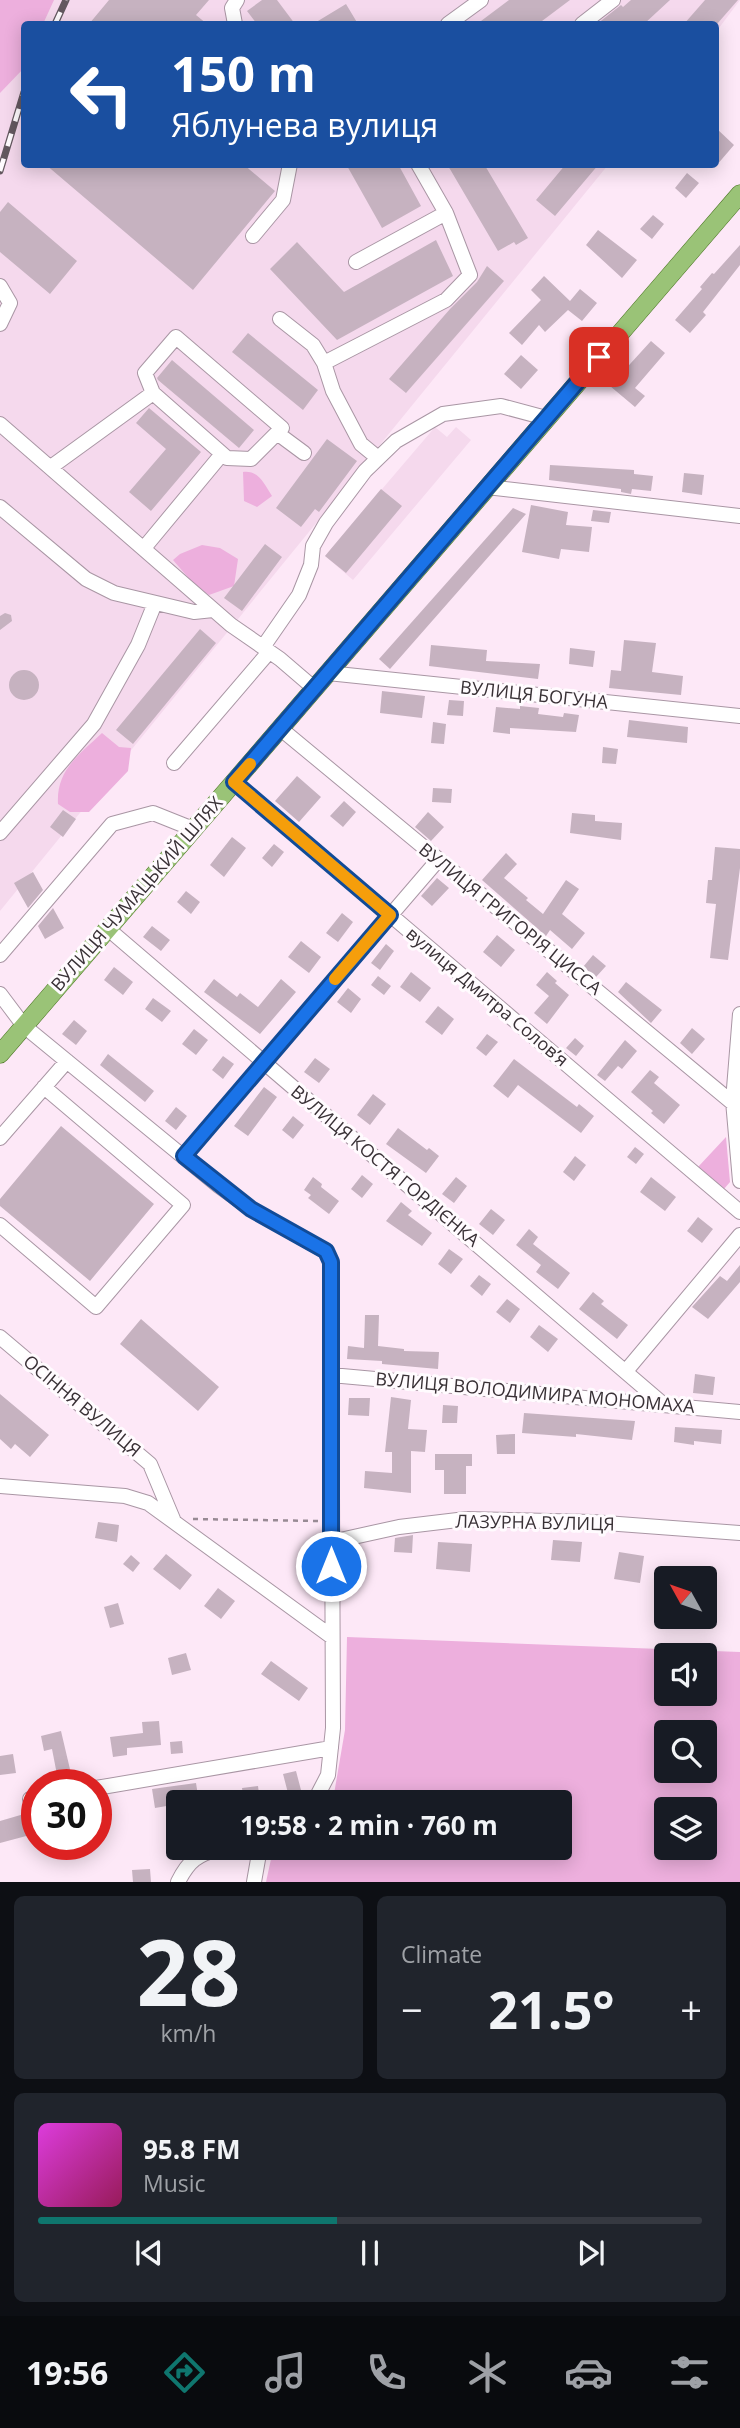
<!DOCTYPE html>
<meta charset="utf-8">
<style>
:root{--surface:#171b24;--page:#20242c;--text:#f1f3f6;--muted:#9ea1a6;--line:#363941;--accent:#0f766e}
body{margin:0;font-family:"Open Sans",sans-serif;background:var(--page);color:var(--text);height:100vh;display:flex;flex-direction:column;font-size:26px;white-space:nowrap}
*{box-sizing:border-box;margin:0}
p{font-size:23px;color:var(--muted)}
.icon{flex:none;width:38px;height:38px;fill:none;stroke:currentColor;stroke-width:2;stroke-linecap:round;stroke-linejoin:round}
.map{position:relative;height:1882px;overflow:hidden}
.side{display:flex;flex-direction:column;gap:14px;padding:14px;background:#0d0f14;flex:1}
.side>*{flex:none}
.banner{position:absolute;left:21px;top:21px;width:698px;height:147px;border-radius:7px;box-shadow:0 4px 18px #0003;background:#1a4fa0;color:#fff;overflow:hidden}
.needle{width:46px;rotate:310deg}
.fabs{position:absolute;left:654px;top:1566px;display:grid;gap:14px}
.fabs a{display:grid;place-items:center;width:63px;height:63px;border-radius:7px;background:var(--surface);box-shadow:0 4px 18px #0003;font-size:35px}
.speed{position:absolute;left:21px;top:1769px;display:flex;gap:14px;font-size:35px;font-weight:700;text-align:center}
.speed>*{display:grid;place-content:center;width:91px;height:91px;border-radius:50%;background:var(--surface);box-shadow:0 4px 18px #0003;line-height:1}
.speed .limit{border:10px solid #d22;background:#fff;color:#111}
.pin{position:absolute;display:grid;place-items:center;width:60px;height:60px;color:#fff;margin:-30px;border-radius:14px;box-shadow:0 4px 10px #0006}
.me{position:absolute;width:77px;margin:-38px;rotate:0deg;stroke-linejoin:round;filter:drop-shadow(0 0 5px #0008)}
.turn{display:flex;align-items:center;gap:24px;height:147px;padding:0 35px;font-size:32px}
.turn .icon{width:91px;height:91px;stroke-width:2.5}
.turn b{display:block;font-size:49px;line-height:60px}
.big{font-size:52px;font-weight:700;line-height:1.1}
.side .card{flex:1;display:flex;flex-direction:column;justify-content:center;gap:10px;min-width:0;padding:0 24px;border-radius:10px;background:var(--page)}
.side .dial{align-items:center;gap:0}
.dial b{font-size:91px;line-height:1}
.song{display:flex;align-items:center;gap:21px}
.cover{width:84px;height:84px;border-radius:10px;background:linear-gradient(135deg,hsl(300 70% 55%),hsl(330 70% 35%))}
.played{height:7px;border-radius:4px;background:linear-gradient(90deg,var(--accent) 45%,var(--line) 45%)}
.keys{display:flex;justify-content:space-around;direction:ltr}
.heat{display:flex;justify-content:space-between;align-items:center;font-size:38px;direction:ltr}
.side .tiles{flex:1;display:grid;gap:14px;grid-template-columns:1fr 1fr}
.card:last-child{grid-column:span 2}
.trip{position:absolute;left:166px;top:1790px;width:406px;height:70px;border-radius:7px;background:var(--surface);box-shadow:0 4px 18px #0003;font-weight:700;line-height:70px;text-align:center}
.tab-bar{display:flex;height:112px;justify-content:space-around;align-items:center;background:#090b0e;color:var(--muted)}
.tab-bar .icon{width:49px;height:49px}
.tab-bar .on{color:var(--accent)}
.tab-bar b{font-size:32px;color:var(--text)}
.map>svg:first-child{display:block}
.built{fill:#f5d9ed}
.green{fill:#edafdd;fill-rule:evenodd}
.building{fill:#c6b2c0}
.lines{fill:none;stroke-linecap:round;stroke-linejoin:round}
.minor-casing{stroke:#a996a4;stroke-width:16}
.major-casing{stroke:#4c7625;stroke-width:19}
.path{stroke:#988a94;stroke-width:2.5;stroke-dasharray:5 5;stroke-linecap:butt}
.minor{stroke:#fff;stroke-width:14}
.major{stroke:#9ac377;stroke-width:18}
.rail-casing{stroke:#63585f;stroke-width:7}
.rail{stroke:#fffbfe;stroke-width:4.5;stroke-dasharray:13;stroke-linecap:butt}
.route-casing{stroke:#114b97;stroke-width:18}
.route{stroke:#1a73e8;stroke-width:12}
.slow{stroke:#f59e0b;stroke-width:12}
.labels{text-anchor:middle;stroke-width:6;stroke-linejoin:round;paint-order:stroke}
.street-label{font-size:18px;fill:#393136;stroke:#fffbfe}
</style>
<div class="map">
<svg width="740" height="1882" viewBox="0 0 740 1882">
<rect width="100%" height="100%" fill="#fde8f7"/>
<path class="built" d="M0,0H740L716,32V24H24V164L608,165L0,911Z
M435,427L447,437L456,427L471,440L353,580L325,556Z"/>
<path class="green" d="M0,0H54L43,24H24V68L0,93Z
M243,472C259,470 264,484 272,496L257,507L244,501Z
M202,545L220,548L238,559L234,586L209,595L192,582L173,560L180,554Z
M102,733L119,747L131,748L128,771L89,812H70L58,804C56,770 79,755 102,733Z
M726,1137L730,1182L724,1189L698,1167Z
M347,1637L740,1652V1882H266L273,1850L277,1848H560V1802H328L334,1794L345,1730ZM667,1656H705V1694H667ZM705,1732V1771H667V1732ZM667,1810H705V1848H667Z"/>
<path class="building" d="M109,0H209L196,15L207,24H89Z
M262,0H277L295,24H257L247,11Z
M509,0H570L538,24H477Z
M631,0H670L644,24H597L621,5L623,7Z
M705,0H738L717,24H684Z
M346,4L358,24H313Z
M716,128L734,145L716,166Z
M45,164H243L275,191L193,290Z
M346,164H398L421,206L382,228Z
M447,164H484L528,238L516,245L514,242L498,251Z
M566,164H599L555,216L536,200Z
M687,173L699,183L686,198L675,188Z
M8,202L77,261L50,294L0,252V212Z
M653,215L664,224L652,239L640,229Z
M598,230L637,260L622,278L586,245Z
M436,240L453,276L337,340L270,269L297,242L344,292Z
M740,245V265L703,312L706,315L690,333L675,320L702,289L700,287L712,273L714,274Z
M487,266L504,281L406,393L389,379L450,309L477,282Z
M544,276L570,301L580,289L597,303L582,321L568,310L545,332L539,325L522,345L509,333L541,300L531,290Z
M248,333L318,390L303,410L232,352Z
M651,341L665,353L635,388L645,396L635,407L610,386Z
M521,355L538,370L521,389L504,374Z
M172,360L254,430L239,448L158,380L157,378Z
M149,408L201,452L151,511L129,492L166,449L136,423Z
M327,439L357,461L319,512L315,509L301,527L276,508Z
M550,465L634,470V474L653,476L651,491L632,489L631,494L621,492V489L549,480Z
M684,473L704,475L702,495L682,492Z
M381,489L402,506L346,573L325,556Z
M531,505L568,512L566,525L592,527L589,552L561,549L559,559L522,552Z
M513,508L526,514L390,669L379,659Z
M593,510L611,512L609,523L591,521Z
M265,544L282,557L242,611L224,598Z
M5,613L11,615L12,621L0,630V616Z
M200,629L216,643L133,744L116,730Z
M624,640L656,643L652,672L683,676L681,695L609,688L611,670L621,671Z
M431,645L487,650L486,661L540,664L538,679L429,666Z
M570,648L595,651L593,667L569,664Z
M9 685a15 15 0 1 1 30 0a15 15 0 1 1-30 0Z
M382,691L425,696L422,718L380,713Z
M449,700L464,701L463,716L447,715Z
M520,706L539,708L538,714L563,717L564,713L579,715L576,732L510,728V734L493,732L496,707L520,709Z
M629,720L688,727L687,743L627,737Z
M433,722L446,724L444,744L431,743Z
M603,747L618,749L616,764L602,763Z
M297,776L321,797L299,822L275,801Z
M433,788L452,789L451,803L432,802Z
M344,801L356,812L343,827L330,816Z
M63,810L76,819L63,837L50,827Z
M428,812L444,827L431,841L415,827Z
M572,813L595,815V821L622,823L621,840L570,833Z
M232,837L246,848L224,877L210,865Z
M274,844L284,852L272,867L262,858Z
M715,847L740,849V868L728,960L710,958L716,904L706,903L708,880H712Z
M506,853L517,864L504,878L528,898L526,900L543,914L566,880L579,889L562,914L585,933L572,949L550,930L546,936L482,880Z
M33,872L43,890L28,908L14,883Z
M437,878L449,888L432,906L421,896Z
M186,891L200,902L191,914L177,902Z
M53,908L64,928L45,939L38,926Z
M342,913L353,922L338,942L326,933Z
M152,926L170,940L161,951L143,937Z
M497,935L515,950L501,967L483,952Z
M301,941L321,957L309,973L288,957Z
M386,944L394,951L380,970L371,963Z
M593,955L606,966L596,977L583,967Z
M114,967L133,982L123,995L104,980Z
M411,972L431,988L420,1002L400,987Z
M547,972L557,981L555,983L569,995L547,1024L534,1013L549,996L536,985Z
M378,976L391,986L384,995L371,985Z
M214,979L237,997L240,993L258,1007L281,979L296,992L260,1034L204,992Z
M626,982L662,1010L651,1023L618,992Z
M348,988L361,999L351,1013L337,1002Z
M153,998L171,1011L162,1022L145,1009Z
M438,1006L454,1019L442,1035L425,1022Z
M74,1020L87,1031L76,1045L62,1034Z
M692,1028L705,1039L692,1054L680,1043Z
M194,1029L208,1040L196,1055L182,1044Z
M487,1034L498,1042L486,1056L476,1048Z
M575,1038L584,1046L576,1056L566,1048Z
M625,1040L637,1051L622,1069L618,1066L605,1081L597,1075Z
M108,1054L154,1091L145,1102L100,1065Z
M223,1056L234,1064L223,1079L212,1070Z
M315,1058L330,1069L319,1083L304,1072Z
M514,1059L577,1107L579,1104L594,1116L581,1133L518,1085L508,1098L493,1086Z
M650,1070L659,1077L654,1083L680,1105L664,1124L651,1113L653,1111L631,1092Z
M264,1087L277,1097L248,1136L234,1126Z
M373,1094L386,1104L370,1125L357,1115Z
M176,1107L187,1116L176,1130L165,1121Z
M293,1116L304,1125L293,1139L282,1130Z
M61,1126L154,1204L90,1281L0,1206V1199Z
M398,1128L427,1150L429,1148L439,1156L426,1173L386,1144Z
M635,1147L644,1154L636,1164L627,1157Z
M575,1156L586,1165L574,1181L563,1172Z
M362,1175L373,1184L362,1198L351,1189Z
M313,1177L322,1184L321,1187L339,1201L329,1214L308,1198L311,1195L304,1190Z
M456,1177L467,1186L454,1203L442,1194Z
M651,1177L676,1197L665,1211L640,1192Z
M401,1202L412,1211L408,1215L432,1233L422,1246L386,1221Z
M491,1209L505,1220L493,1235L479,1224Z
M698,1217L713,1229L702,1243L687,1231Z
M529,1229L538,1237L533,1244L570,1273L558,1289L536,1272L541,1265L516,1245Z
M449,1249L463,1259L451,1274L438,1264Z
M740,1265V1282L708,1319L692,1307L720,1276L727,1281Z
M479,1275L491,1284L482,1296L470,1286Z
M593,1292L604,1301L601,1304L628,1325L617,1339L579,1309Z
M507,1299L520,1309L510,1323L496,1312Z
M365,1315H379L378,1346L404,1349V1351L439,1352L438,1369L382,1364V1361L347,1359L348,1346L364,1348Z
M141,1319L219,1387L198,1411L120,1344Z
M539,1325L558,1339L548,1352L530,1337Z
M695,1374L715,1377L713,1395L693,1393Z
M0,1394L49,1435L30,1457L15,1444L11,1449L0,1439Z
M391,1397L411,1400L408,1429L427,1430L425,1452L411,1451V1493L364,1488L365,1471L392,1473V1452H385Z
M349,1398H370L369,1416L348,1415Z
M443,1405L458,1406L457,1423H442Z
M524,1413L635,1421L632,1440L576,1434V1437L522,1433Z
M675,1427L722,1430L721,1444L694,1441V1445L674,1442Z
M515,1434V1454H497L496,1435Z
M435,1454H472V1466H466V1494H444V1470H435Z
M98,1522L119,1525L117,1542L95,1538Z
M413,1535L412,1553L394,1552L395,1538Z
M553,1540L582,1542L580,1562L551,1560Z
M438,1542L472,1544L470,1572L436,1569Z
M619,1552L644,1556L640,1583L614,1579Z
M166,1554L192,1575L180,1590L153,1569Z
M131,1555L140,1563L133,1572L123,1564Z
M218,1588L235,1601L221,1619L204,1606Z
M118,1603L124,1624L110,1628L104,1607Z
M186,1653L191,1670L172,1675L168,1658Z
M271,1661L308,1688L299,1701L261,1674Z
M159,1721L161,1745L127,1748V1755L113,1757L110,1737L143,1733L142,1722Z
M61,1731L73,1782L59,1785L52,1749L44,1751L41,1736Z
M182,1741L183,1753L171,1754L170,1742Z
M13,1754L16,1773L0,1775V1756Z
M296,1771L301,1790L288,1793L283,1774Z
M196,1783L199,1802H178V1804L155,1808L152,1789Z
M258,1786L260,1802H244L242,1788Z
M24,1814L30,1835L0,1843V1821Z
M150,1869L151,1882H133L132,1870Z"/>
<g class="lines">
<defs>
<path id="minor" d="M235,24L232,8L237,0
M448,24L481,0
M582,24L613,0
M418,164L446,213
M253,236L283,200L290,164
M0,286L10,303L0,324
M280,319L313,345L324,363L333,391L361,444L378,458
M324,363L446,300L470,275L446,213L356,262
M0,424L231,625L280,659L315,689
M277,433L304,453
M51,467L153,393L145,373L176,337L282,428L251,459L227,458L153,393
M487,487L740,516
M0,507L86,579L114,593L194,612L213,610
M144,548L222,454
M263,647L299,595L311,565L313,546L326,523L365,471L396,441L443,414L501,406L546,418
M328,673L740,716
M281,729L740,1109
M174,763L269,652
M234,782L740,1212
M0,833L94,724L138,645L155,603
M107,928L663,1404
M0,955L112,824L153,813L193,829
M0,994L24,1026L219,1186L251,1209L325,1251L331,1262L333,1728L328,1775L314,1802
M740,1014L733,1101L740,1181
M0,1138L67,1061
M184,1156L438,860
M0,1225L96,1307L183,1205L44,1087
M0,1337L150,1464L173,1519
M626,1371L740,1235
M331,1375L740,1412
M0,1486L125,1496L148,1503L332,1637
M331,1542L399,1527L466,1519L592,1522L740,1533
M96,1788L331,1748
M30,1799L37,1798
M178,1882C189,1860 197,1855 220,1848
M254,1882L260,1848"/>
<path id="major" d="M0,1054L740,194"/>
</defs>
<use href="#minor" class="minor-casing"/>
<use href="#major" class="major-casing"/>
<path class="path" d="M193,1519L320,1521"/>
<use href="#minor" class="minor"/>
<use href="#major" class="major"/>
<defs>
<path id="rail" d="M55,24L66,0
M0,171L24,92"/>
</defs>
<use href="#rail" class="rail-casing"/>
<use href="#rail" class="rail"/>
</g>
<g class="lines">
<defs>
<path id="route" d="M331,1566V1262L326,1251L251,1209L184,1156L390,915L234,782L599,357"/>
</defs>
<use href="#route" class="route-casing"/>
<use href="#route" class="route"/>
<path class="slow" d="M250,764L234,782L390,915L335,979"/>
</g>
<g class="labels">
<g class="street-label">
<text transform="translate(534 695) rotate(6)" y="6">ВУЛИЦЯ БОГУНА</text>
<text transform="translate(137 894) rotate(-49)" y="6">ВУЛИЦЯ ЧУМАЦЬКИЙ ШЛЯХ</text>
<text transform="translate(510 919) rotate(39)" y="6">ВУЛИЦЯ ГРИГОРІЯ ЦИССА</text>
<text transform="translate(487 997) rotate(40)" y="6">вулиця Дмитра Соловʼя</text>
<text transform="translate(385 1166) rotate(40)" y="6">ВУЛИЦЯ КОСТЯ ГОРДІЄНКА</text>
<text transform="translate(535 1393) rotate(5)" y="6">ВУЛИЦЯ ВОЛОДИМИРА МОНОМАХА</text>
<text transform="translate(82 1406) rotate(40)" y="6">ОСІННЯ ВУЛИЦЯ</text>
<text transform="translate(535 1523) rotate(1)" y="6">ЛАЗУРНА ВУЛИЦЯ</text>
</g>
</g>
</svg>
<div class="fabs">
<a><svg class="needle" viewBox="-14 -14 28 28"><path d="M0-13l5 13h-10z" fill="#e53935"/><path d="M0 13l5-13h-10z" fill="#9ea1a6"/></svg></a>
<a><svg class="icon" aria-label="sound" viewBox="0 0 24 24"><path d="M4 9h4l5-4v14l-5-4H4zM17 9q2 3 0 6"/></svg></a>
<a><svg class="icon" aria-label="search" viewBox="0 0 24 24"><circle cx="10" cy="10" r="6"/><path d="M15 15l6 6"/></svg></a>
<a><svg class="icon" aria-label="layers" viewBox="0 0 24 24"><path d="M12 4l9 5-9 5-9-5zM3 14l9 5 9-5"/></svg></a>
</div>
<div class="speed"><div class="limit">30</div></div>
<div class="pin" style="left:599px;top:357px;background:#d93025"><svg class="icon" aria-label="arrive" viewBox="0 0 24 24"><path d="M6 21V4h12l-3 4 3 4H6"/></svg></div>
<svg class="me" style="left:331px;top:1566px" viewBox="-20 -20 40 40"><circle r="17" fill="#1a73e8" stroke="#fff" stroke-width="3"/><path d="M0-11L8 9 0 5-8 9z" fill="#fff"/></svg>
<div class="trip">19:58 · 2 min · 760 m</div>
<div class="banner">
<div class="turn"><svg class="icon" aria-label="left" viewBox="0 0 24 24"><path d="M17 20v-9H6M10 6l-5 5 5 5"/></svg><div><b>150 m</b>Яблунева вулиця</div></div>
</div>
</div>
<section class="side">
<div class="tiles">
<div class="card dial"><b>28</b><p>km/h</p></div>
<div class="card"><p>Climate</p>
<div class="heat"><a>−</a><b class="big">21.5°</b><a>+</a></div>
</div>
<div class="card">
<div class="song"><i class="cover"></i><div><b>95.8 FM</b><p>Music</p></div></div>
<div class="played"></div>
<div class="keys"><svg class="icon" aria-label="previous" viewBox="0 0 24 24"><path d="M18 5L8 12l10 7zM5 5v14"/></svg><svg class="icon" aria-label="pause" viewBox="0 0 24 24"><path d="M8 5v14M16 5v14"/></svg><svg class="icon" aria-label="next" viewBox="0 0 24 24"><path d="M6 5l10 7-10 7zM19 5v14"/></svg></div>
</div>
</div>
</section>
<nav class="tab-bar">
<b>19:56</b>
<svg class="icon on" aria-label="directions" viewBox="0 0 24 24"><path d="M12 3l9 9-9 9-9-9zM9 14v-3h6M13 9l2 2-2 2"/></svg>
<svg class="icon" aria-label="music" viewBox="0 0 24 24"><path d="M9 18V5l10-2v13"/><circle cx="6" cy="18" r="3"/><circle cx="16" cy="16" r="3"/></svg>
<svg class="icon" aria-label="phone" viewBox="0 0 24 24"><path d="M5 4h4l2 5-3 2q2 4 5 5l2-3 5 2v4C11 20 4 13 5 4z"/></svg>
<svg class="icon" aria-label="climate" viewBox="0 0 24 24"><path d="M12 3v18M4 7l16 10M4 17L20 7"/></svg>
<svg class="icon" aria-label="car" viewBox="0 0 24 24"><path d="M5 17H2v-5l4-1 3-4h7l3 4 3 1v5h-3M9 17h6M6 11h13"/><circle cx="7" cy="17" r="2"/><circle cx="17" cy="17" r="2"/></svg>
<svg class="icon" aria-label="filters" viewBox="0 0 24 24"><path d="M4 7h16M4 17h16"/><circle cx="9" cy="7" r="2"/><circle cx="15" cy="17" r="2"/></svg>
</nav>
